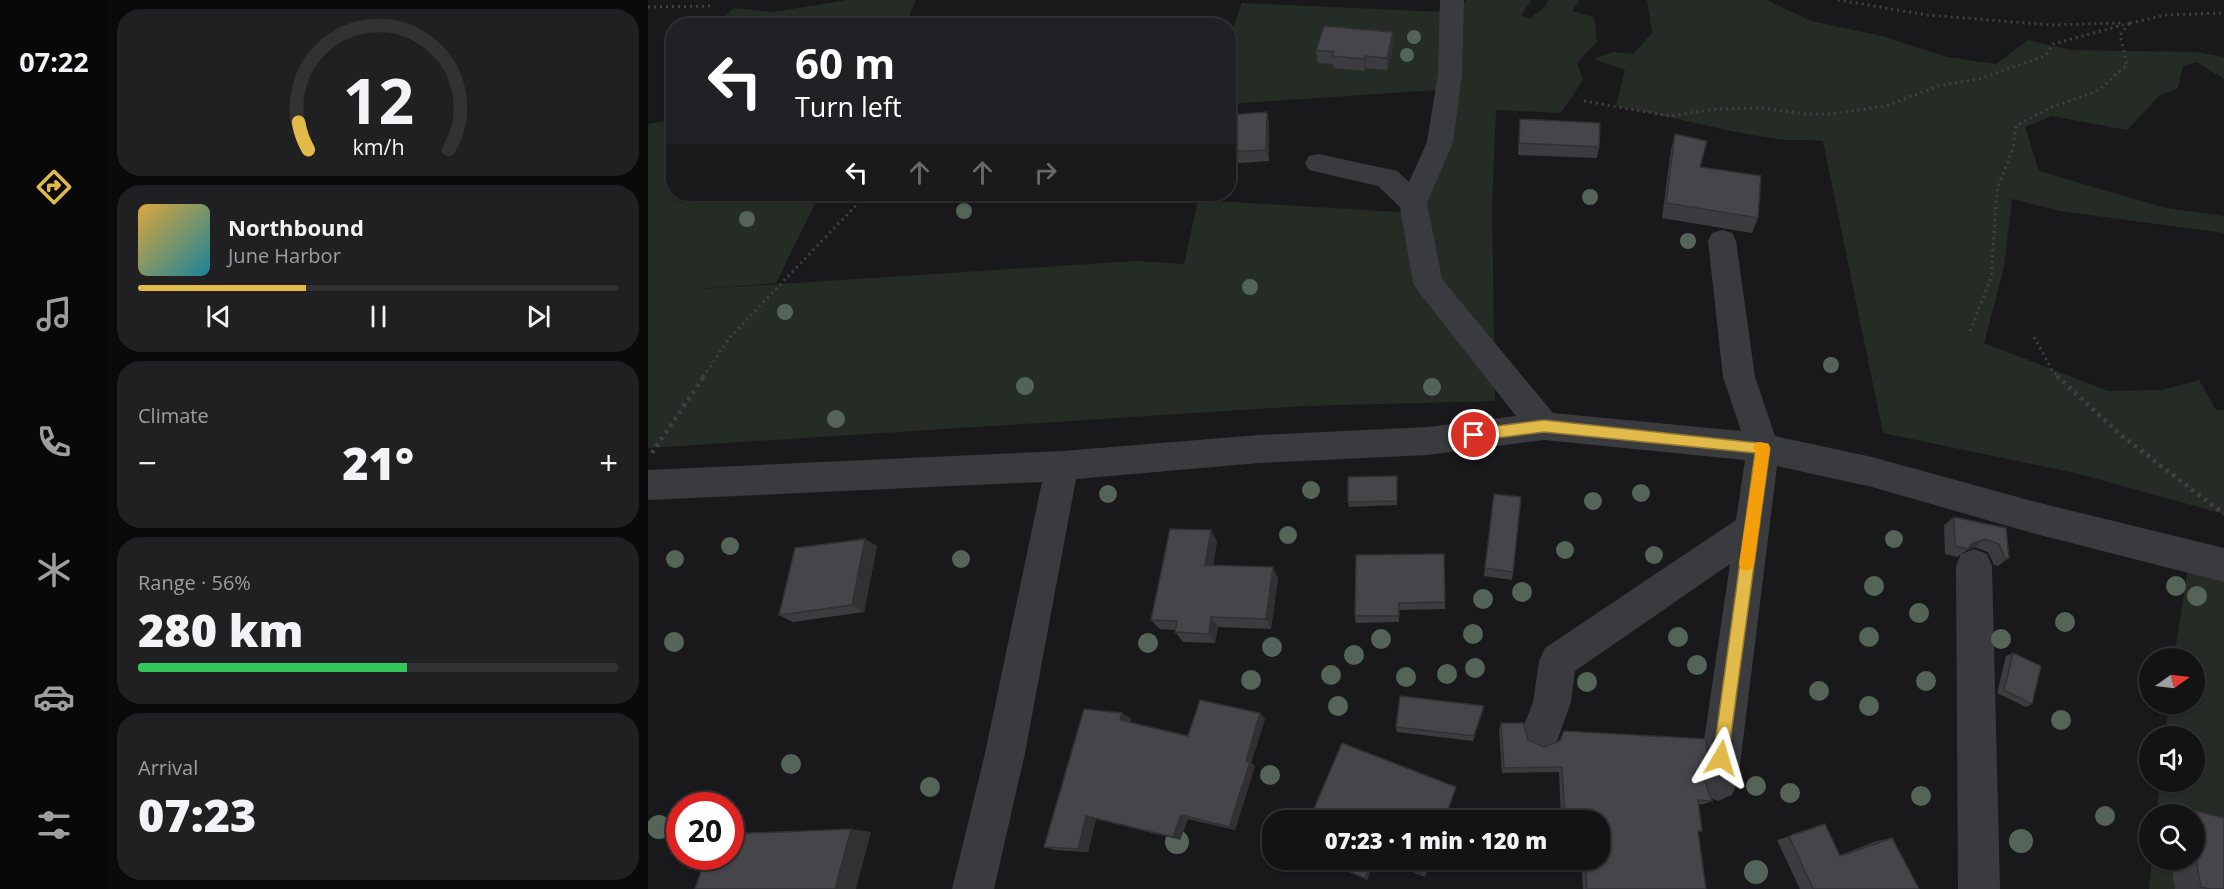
<!DOCTYPE html>
<meta charset="utf-8">
<style>
:root{--surface:#131314;--page:#202022;--text:#f1f3f6;--muted:#9d9ea0;--line:#323234;--accent:#e2ba49}
body{margin:0;font-family:"Open Sans",sans-serif;background:var(--page);color:var(--text);height:100vh;display:flex;flex-direction:column;font-size:22px;white-space:nowrap}
*{box-sizing:border-box;margin:0}
p{font-size:20px;color:var(--muted)}
.icon{flex:none;width:33px;height:33px;fill:none;stroke:currentColor;stroke-width:2;stroke-linecap:round;stroke-linejoin:round}
.map{position:relative;flex:1;overflow:hidden}
.side{display:flex;flex-direction:column;gap:9px;padding:9px;background:#0a0a0b;width:540px}
.side>*{flex:none}
.guide{position:absolute;left:18px;top:18px;width:570px;height:183px;border-radius:24px;box-shadow:0 2px 4px #0004,0 0 0 2px var(--line);background:#202124;color:#fff;overflow:hidden}
.needle{width:39px;rotate:76deg}
.controls{position:absolute;left:1491px;top:648px;display:grid;gap:12px}
.controls a{display:grid;place-items:center;width:66px;height:66px;border-radius:50%;background:var(--surface);box-shadow:0 2px 4px #0004,0 0 0 2px var(--line);font-size:30px}
.speed{position:absolute;left:18px;top:792px;display:flex;gap:12px;font-size:30px;font-weight:700;text-align:center}
.speed>*{display:grid;place-content:center;width:78px;height:78px;border-radius:50%;background:var(--surface);box-shadow:0 2px 4px #0004,0 0 0 2px var(--line);line-height:1}
.speed .limit{border:9px solid #d22;background:#fff;color:#111}
.pin{position:absolute;display:grid;place-items:center;width:51px;height:51px;color:#fff;margin:-26px;border:3px solid #fff;border-radius:50%;box-shadow:0 2px 6px #0007}
.me{position:absolute;width:66px;margin:-33px;rotate:7deg;stroke-linejoin:round;filter:drop-shadow(0 0 4px #0008)}
.turn{display:flex;align-items:center;gap:21px;height:126px;padding:0 30px;font-size:27px}
.turn .icon{width:78px;height:78px;stroke-width:2.5}
.turn b{display:block;font-size:42px;line-height:51px}
.lanes{display:flex;align-items:center;height:57px;padding:0 30px;background:#0003;justify-content:center;gap:30px;direction:ltr}
.lanes .off{opacity:.35}
.big{font-size:45px;font-weight:800;line-height:1.1}
.side .widget{flex:1;display:flex;flex-direction:column;justify-content:center;gap:9px;min-width:0;padding:0 21px;border-radius:24px;background:var(--page)}
.side .dial{align-items:center;gap:0}
.dial svg{height:156px;overflow:visible;fill:none;stroke:var(--line);stroke-width:7;stroke-linecap:round;text-anchor:middle}
.dial text{fill:var(--text);stroke:none}
.song{display:flex;align-items:center;gap:18px}
.cover{width:72px;height:72px;border-radius:9px;background:linear-gradient(135deg,hsl(40 70% 55%),hsl(190 70% 35%))}
.played{height:6px;border-radius:3px;background:linear-gradient(90deg,var(--accent) 35%,var(--line) 35%)}
.keys{display:flex;justify-content:space-around;direction:ltr}
.heat{display:flex;justify-content:space-between;align-items:center;font-size:33px;direction:ltr}
.charge{height:9px;border-radius:4px;background:linear-gradient(90deg,#34c759 56%,var(--line) 0)}
.trip{position:absolute;left:614px;top:810px;width:348px;height:60px;border-radius:24px;background:var(--surface);box-shadow:0 2px 4px #0004,0 0 0 2px var(--line);font-weight:800;line-height:60px;text-align:center}
main{display:flex;flex:1;min-height:0}
.dock{display:flex;flex-direction:column;width:108px;justify-content:space-around;align-items:center;background:#080808;color:var(--muted)}
.dock .icon{width:42px;height:42px}
.dock .current{color:var(--accent)}
.dock b{font-size:27px;color:var(--text)}
.map>svg:first-child{display:block}
.green{fill:#252c26}
.lines{fill:none;stroke-linecap:round;stroke-linejoin:round}
.path-far1{stroke:#404146;stroke-width:3;stroke-dasharray:2 4;stroke-linecap:butt}
.path{stroke:#404146;stroke-width:4.5;stroke-dasharray:3 5;stroke-linecap:butt}
.minor{fill:#3a3b3f;fill-rule:evenodd}
.tree{fill:#546458}
.wall{fill:#3c3c40}
.shaded-wall{fill:#313134}
.building{fill:#46464a;stroke:#313134;stroke-width:1.5}
.route{fill:#e2ba49;stroke:#93792f;stroke-width:1.5}
.slow{fill:#f59e0b}
</style>
<main>
<nav class="dock">
<b>07:22</b>
<svg class="icon current" aria-label="directions" viewBox="0 0 24 24"><path d="M12 3l9 9-9 9-9-9zM9 14v-3h6M13 9l2 2-2 2"/></svg>
<svg class="icon" aria-label="music" viewBox="0 0 24 24"><path d="M9 18V5l10-2v13"/><circle cx="6" cy="18" r="3"/><circle cx="16" cy="16" r="3"/></svg>
<svg class="icon" aria-label="phone" viewBox="0 0 24 24"><path d="M5 4h4l2 5-3 2q2 4 5 5l2-3 5 2v4C11 20 4 13 5 4z"/></svg>
<svg class="icon" aria-label="climate" viewBox="0 0 24 24"><path d="M12 3v18M4 7l16 10M4 17L20 7"/></svg>
<svg class="icon" aria-label="car" viewBox="0 0 24 24"><path d="M5 17H2v-5l4-1 3-4h7l3 4 3 1v5h-3M9 17h6M6 11h13"/><circle cx="7" cy="17" r="2"/><circle cx="17" cy="17" r="2"/></svg>
<svg class="icon" aria-label="filters" viewBox="0 0 24 24"><path d="M4 7h16M4 17h16"/><circle cx="9" cy="7" r="2"/><circle cx="15" cy="17" r="2"/></svg>
</nav>
<section class="side">
<div class="widget dial"><svg viewBox="0 0 100 80">
<path d="M14 69A42 42 0 1 1 86 69"/>
<path d="M14 69A42 42 0 0 1 9 55" stroke="#e2ba49"/>
<text x="50" y="56" font-size="32" font-weight="700">12</text>
<text x="50" y="72" font-size="11">km/h</text>
</svg></div>
<div class="widget">
<div class="song"><i class="cover"></i><div><b>Northbound</b><p>June Harbor</p></div></div>
<div class="played"></div>
<div class="keys"><svg class="icon" aria-label="previous" viewBox="0 0 24 24"><path d="M18 5L8 12l10 7zM5 5v14"/></svg><svg class="icon" aria-label="pause" viewBox="0 0 24 24"><path d="M8 5v14M16 5v14"/></svg><svg class="icon" aria-label="next" viewBox="0 0 24 24"><path d="M6 5l10 7-10 7zM19 5v14"/></svg></div>
</div>
<div class="widget"><p>Climate</p>
<div class="heat"><a>−</a><b class="big">21°</b><a>+</a></div>
</div>
<div class="widget"><p>Range · 56%</p><b class="big">280 km</b><div class="charge"></div></div>
<div class="widget"><p>Arrival</p><b class="big">07:23</b></div>
</section>
<div class="map">
<svg width="1576" height="889" viewBox="0 0 1576 889">
<rect width="100%" height="100%" fill="#19191b"/>
<path class="green" d="M199,0H268L257,25H67L86,8L125,12Z
M818,0H884L873,15L882,19L898,5L900,0H932L924,11L946,17L949,42L929,63L935,80L913,113L848,110L844,207L847,401L657,406L0,448V124L21,120L25,111L26,194H172L128,283L39,290L488,261L536,264L550,200L767,213L788,90L581,104C581,63 578,42 594,3L797,12L806,20Z
M999,0H1119L1163,21L1234,36L1299,57L1348,64L1380,40L1422,50L1548,52L1576,57V79L1549,62L1535,66L1530,88L1511,96L1479,130L1404,116L1377,127L1391,171L1517,208L1576,216V233L1412,211L1364,199L1356,267L1336,343L1460,391L1514,390L1551,380L1568,410H1576V514L1427,473L1235,433L1175,141C1160,139 1144,141 1129,139C1074,131 1022,116 968,106L977,70L945,59L965,52L985,54L1004,33Z
M1543,549L1576,558V889H1501L1504,860H1546V814H1509L1512,782H1546V736H1517L1521,704H1546V658H1526Z"/>
<g class="lines">
<path class="path-far1" d="M1190,0L1279,15L1403,25L1474,23
M0,7L64,6
M1482,23L1518,15L1576,13
M936,101L1021,116L1069,109L1114,108L1157,114H1182L1238,106L1290,86L1331,79L1397,56L1405,44L1482,23
M1322,331L1343,278L1349,190L1365,148L1368,126L1402,108L1451,90L1479,65L1472,35L1482,23
M1386,337L1405,372L1411,377
M55,377L83,336L215,198"/>
<path class="path" d="M1409,376L1474,436L1576,514
M4,453L56,376"/>
<path class="minor" d="M792,0H816L814,74L805,142L779,203L794,279L905,413L1093,431L1075,377L1060,241L1064,233L1074,230L1084,233L1088,241L1107,377L1127,436L1224,457L1384,501L1576,548V582L1384,533L1224,487L1129,466L1090,781L1084,795L1070,801L1056,795L1050,781L1082,564L927,671L923,702L908,744L894,750L880,744L874,730L885,702L891,661L897,648L1088,520L1097,460L896,440L780,455L611,463L428,479L377,753L346,889H304L337,753L394,482L0,500V470L414,451L611,435L780,427L868,416L770,291L765,283L752,207L730,186L661,170L657,163L661,156L670,154L749,171L761,182L779,142L790,74Z
M1326,549L1339,554L1344,566L1352,889H1310L1308,566L1313,554Z"/>
</g>
<g class="tree">
<circle cx="766" cy="37" r="7"/>
<circle cx="759" cy="55" r="7"/>
<circle cx="942" cy="197" r="8"/>
<circle cx="316" cy="211" r="8"/>
<circle cx="99" cy="219" r="8"/>
<circle cx="1040" cy="241" r="8"/>
<circle cx="602" cy="287" r="8"/>
<circle cx="137" cy="312" r="8"/>
<circle cx="1183" cy="365" r="8"/>
<circle cx="377" cy="386" r="9"/>
<circle cx="784" cy="387" r="9"/>
<circle cx="188" cy="419" r="9"/>
<circle cx="663" cy="490" r="9"/>
<circle cx="993" cy="493" r="9"/>
<circle cx="460" cy="494" r="9"/>
<circle cx="945" cy="501" r="9"/>
<circle cx="640" cy="535" r="9"/>
<circle cx="1246" cy="539" r="9"/>
<circle cx="82" cy="546" r="9"/>
<circle cx="917" cy="550" r="9"/>
<circle cx="1006" cy="555" r="9"/>
<circle cx="27" cy="559" r="9"/>
<circle cx="313" cy="559" r="9"/>
<circle cx="1226" cy="586" r="10"/>
<circle cx="1528" cy="586" r="10"/>
<circle cx="874" cy="592" r="10"/>
<circle cx="1549" cy="596" r="10"/>
<circle cx="835" cy="599" r="10"/>
<circle cx="1271" cy="613" r="10"/>
<circle cx="1417" cy="622" r="10"/>
<circle cx="825" cy="634" r="10"/>
<circle cx="1030" cy="637" r="10"/>
<circle cx="1221" cy="637" r="10"/>
<circle cx="733" cy="639" r="10"/>
<circle cx="1353" cy="639" r="10"/>
<circle cx="26" cy="642" r="10"/>
<circle cx="500" cy="643" r="10"/>
<circle cx="624" cy="647" r="10"/>
<circle cx="706" cy="655" r="10"/>
<circle cx="1049" cy="665" r="10"/>
<circle cx="827" cy="668" r="10"/>
<circle cx="799" cy="674" r="10"/>
<circle cx="683" cy="675" r="10"/>
<circle cx="758" cy="677" r="10"/>
<circle cx="603" cy="680" r="10"/>
<circle cx="1278" cy="681" r="10"/>
<circle cx="939" cy="682" r="10"/>
<circle cx="1171" cy="691" r="10"/>
<circle cx="690" cy="706" r="10"/>
<circle cx="1221" cy="706" r="10"/>
<circle cx="1413" cy="720" r="10"/>
<circle cx="143" cy="764" r="10"/>
<circle cx="622" cy="775" r="10"/>
<circle cx="1108" cy="786" r="10"/>
<circle cx="282" cy="787" r="10"/>
<circle cx="1142" cy="793" r="10"/>
<circle cx="1273" cy="796" r="10"/>
<circle cx="1457" cy="816" r="10"/>
<circle cx="11" cy="827" r="12"/>
<circle cx="1373" cy="841" r="12"/>
<circle cx="529" cy="842" r="12"/>
<circle cx="1108" cy="872" r="12"/>
</g>
<path class="wall" d="M745,32L746,45L739,70L718,68L717,71L686,68L685,64L670,63L668,50Z
M619,112L621,124V161L580,164V152Z
M872,119L951,147L949,158L870,155Z
M1027,134L1052,167L1110,218L1104,233L1014,218L1023,149Z
M322,194H338L336,197Z
M749,476V505L701,507L700,502Z
M846,494L865,572L864,580L836,576Z
M1306,517L1358,528L1361,558L1350,566L1346,565L1340,552L1327,547L1319,550L1309,557L1297,554L1296,525Z
M217,539L229,546L216,612L145,622L131,615Z
M569,541L565,566L630,578L623,629L570,627L567,643L535,642L527,632V630L512,629L503,620Z
M708,555L797,602V609L751,610V622L708,623L707,616Z
M1365,653L1384,704L1378,707L1349,693L1358,656Z
M836,706L825,741L749,732L748,727Z
M474,713L483,719L482,723L540,736L612,713L617,719L603,763L607,766L587,830L540,819L532,840L448,819L440,852L407,850L396,847Z
M853,723L880,740L896,747L911,741L916,731L1055,776L1064,801L1056,804H1050L1054,831L1050,832L1058,889H935L933,860H951V820H913L911,772L854,773L851,729Z
M1540,809L1576,818V889H1527L1523,860H1546V814H1516Z
M1177,824L1192,855L1229,841L1244,838L1271,889H1152L1129,840Z
M673,860H727L719,880Z
M736,860H783L777,877Z"/>
<path class="shaded-wall" d="M745,32L746,45L739,70V58Z
M717,56L718,68L717,71L716,59Z
M619,112L621,124V161L618,150Z
M563,530L569,541L563,576L557,565Z
M217,539L229,546L216,612L204,605Z
M1337,539L1327,547L1319,550L1323,544Z
M625,567L630,578L623,629L618,619Z
M563,617L570,627L567,643L561,634Z
M474,713L483,719L481,726L472,720Z
M612,713L617,719L603,763L607,766L587,830L581,827L598,761Z
M808,787L807,792L797,820H796Z
M533,815L540,819L532,840L525,837Z
M438,816L448,819L440,852L430,849Z
M203,829L223,832L208,889H187Z
M724,860H727L719,880L717,878Z
M782,860H783L777,877V875Z"/>
<path class="building" d="M343,20L362,26H338Z
M373,20L393,26H368Z
M676,26L745,32L739,58L717,56L716,59L684,56L686,52L668,50Z
M619,112L618,150L580,152V115Z
M872,119L952,123L951,147L871,143Z
M1027,134L1059,141L1052,167L1113,176L1110,218L1018,203Z
M749,476V501L700,502V477Z
M846,494L873,497L865,572L837,568Z
M1306,517L1358,528L1361,558H1357L1351,544L1337,539L1323,544L1320,549L1307,546Z
M522,529L563,530L557,565L625,567L618,619L563,617L561,634L527,632L529,621L503,620Z
M217,539L204,605L131,615L147,548Z
M796,554L797,602L751,603V616H707L708,555Z
M1365,653L1393,666L1384,704L1356,690Z
M752,696L836,706L826,736L748,727Z
M552,700L612,713L598,761L602,762L581,827L533,815L525,837L438,816L430,849L396,847L436,709L474,713L472,720L540,736Z
M853,723H875L880,740L896,747L912,741L916,731L1058,739L1059,750L1055,776L1064,801L1050,800L1054,831H1050L1058,889H939L937,860H951V820H917L914,767L856,768Z
M694,743L808,787L796,820H673L663,816Z
M1540,809L1576,818V889H1562L1553,887L1546,848V814H1541Z
M1177,824L1192,856L1244,838L1271,889H1165L1141,836Z
M203,829L187,889H47L58,856H82V834Z
M674,860H724L717,878Z
M740,860H782L777,875Z"/>
<path class="route" d="M896,420L1120,444L1122,448L1079,764L1073,767L1068,764L1065,758L1107,453L896,432L826,441L822,439L820,435L822,431L826,429Z"/>
<path class="slow" d="M1112,442L1120,444L1122,448L1106,564L1104,569L1099,571L1093,569L1091,564L1108,452L1105,448L1107,443Z"/>
</svg>
<div class="controls">
<a><svg class="needle" viewBox="-14 -14 28 28"><path d="M0-13l5 13h-10z" fill="#e53935"/><path d="M0 13l5-13h-10z" fill="#9d9ea0"/></svg></a>
<a><svg class="icon" aria-label="sound" viewBox="0 0 24 24"><path d="M4 9h4l5-4v14l-5-4H4zM17 9q2 3 0 6"/></svg></a>
<a><svg class="icon" aria-label="search" viewBox="0 0 24 24"><circle cx="10" cy="10" r="6"/><path d="M15 15l6 6"/></svg></a>
</div>
<div class="speed"><div class="limit">20</div></div>
<div class="pin" style="left:826px;top:435px;background:#d93025"><svg class="icon" aria-label="arrive" viewBox="0 0 24 24"><path d="M6 21V4h12l-3 4 3 4H6"/></svg></div>
<svg class="me" style="left:1073px;top:758px" viewBox="-20 -20 40 40"><path d="M0-17L14 15 0 8-14 15z" fill="#e2ba49" stroke="#fff" stroke-width="4"/></svg>
<div class="trip">07:23 · 1 min · 120 m</div>
<div class="guide">
<div class="turn"><svg class="icon" aria-label="left" viewBox="0 0 24 24"><path d="M17 20v-9H6M10 6l-5 5 5 5"/></svg><div><b>60 m</b>Turn left</div></div>
<div class="lanes"><svg class="icon" aria-label="left" viewBox="0 0 24 24"><path d="M17 20v-9H6M10 6l-5 5 5 5"/></svg><svg class="icon off" aria-label="ahead" viewBox="0 0 24 24"><path d="M12 20V5M6 11l6-6 6 6"/></svg><svg class="icon off" aria-label="ahead" viewBox="0 0 24 24"><path d="M12 20V5M6 11l6-6 6 6"/></svg><svg class="icon off" aria-label="right" viewBox="0 0 24 24"><path d="M7 20v-9h11M14 6l5 5-5 5"/></svg></div>
</div>
</div>
</main>
